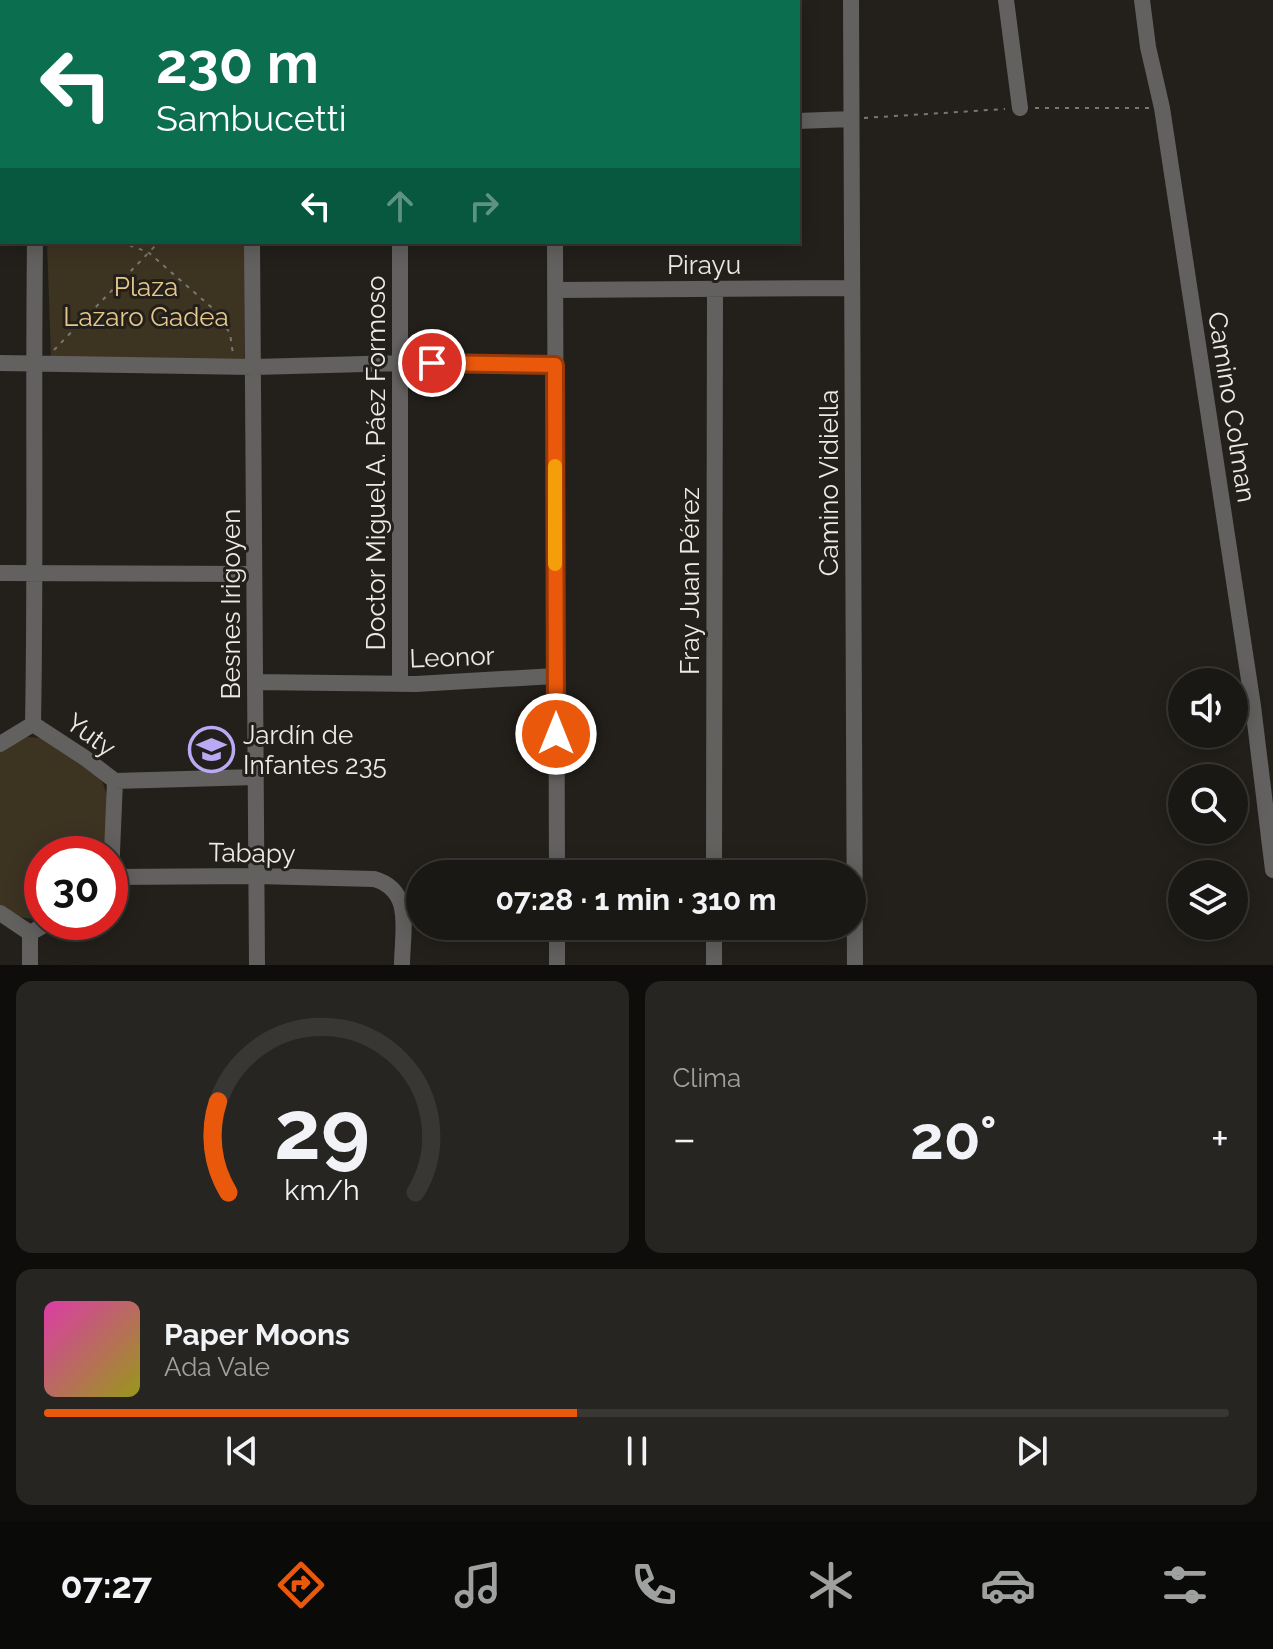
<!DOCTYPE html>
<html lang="es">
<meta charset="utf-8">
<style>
:root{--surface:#1a1814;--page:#272522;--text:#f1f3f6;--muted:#9fa0a0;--line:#383734;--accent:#ea580c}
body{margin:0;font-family:Raleway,sans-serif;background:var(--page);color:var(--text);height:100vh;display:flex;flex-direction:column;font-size:30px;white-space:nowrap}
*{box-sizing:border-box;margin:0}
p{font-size:26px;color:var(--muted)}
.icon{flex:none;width:44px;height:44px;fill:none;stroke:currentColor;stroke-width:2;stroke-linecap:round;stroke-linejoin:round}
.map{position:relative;height:965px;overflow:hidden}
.side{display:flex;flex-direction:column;gap:16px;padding:16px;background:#0e0d0b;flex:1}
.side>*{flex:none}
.guide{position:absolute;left:0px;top:0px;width:800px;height:244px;box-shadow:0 4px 20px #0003,0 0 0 2px var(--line);background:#0b6e4f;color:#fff;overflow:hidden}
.fabs{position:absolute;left:1168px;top:668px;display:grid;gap:16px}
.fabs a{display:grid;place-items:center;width:80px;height:80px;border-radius:50%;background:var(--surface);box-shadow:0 4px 20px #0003,0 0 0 2px var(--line);font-size:40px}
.speed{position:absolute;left:24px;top:836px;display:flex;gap:16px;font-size:40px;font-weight:700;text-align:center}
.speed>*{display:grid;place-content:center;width:104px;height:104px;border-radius:50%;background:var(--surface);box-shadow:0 4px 20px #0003,0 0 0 2px var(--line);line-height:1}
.speed .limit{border:12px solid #d22;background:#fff;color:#111}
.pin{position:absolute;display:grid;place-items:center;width:68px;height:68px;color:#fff;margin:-34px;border:4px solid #fff;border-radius:50%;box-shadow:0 2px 8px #0007}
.me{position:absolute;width:88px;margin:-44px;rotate:0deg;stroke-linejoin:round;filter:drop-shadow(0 0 6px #0008)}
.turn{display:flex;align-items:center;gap:28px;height:168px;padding:0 24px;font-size:36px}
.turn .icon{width:104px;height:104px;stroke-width:2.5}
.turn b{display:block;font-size:56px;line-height:68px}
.lanes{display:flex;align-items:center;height:76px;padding:0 24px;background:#0003;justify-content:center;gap:40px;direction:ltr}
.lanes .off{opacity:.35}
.big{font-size:60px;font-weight:700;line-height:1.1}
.side .widget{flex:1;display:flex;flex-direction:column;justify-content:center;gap:12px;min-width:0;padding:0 28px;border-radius:16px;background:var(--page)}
.side .dial{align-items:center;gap:0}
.dial svg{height:208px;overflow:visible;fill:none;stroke:var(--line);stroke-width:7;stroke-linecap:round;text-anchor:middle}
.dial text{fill:var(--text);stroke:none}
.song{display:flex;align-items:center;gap:24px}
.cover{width:96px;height:96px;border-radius:12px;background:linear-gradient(135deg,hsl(320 70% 55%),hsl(60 70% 35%))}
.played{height:8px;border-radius:4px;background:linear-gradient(90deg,var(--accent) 45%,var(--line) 45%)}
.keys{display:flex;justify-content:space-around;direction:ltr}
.heat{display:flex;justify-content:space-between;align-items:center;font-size:44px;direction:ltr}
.side .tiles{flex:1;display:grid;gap:16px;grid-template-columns:1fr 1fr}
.widget:last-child{grid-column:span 2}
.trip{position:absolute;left:406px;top:860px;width:460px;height:80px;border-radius:40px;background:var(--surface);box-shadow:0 4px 20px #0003,0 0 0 2px var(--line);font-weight:700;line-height:80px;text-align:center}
.tab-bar{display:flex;height:128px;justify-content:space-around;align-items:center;background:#0a0a08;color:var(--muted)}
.tab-bar .icon{width:56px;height:56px}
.tab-bar .selected{color:var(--accent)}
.tab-bar b{font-size:36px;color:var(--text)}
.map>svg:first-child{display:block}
.park{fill:#3d3321}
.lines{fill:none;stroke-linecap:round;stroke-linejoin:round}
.path{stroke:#7a7773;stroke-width:2;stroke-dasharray:4 6;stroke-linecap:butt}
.minor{stroke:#63615f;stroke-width:16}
.route-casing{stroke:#983908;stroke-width:20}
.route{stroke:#ea580c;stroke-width:14}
.slow{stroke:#f59e0b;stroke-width:14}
.labels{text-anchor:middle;stroke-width:6;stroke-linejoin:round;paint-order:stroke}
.street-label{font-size:26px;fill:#eceae6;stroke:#23201b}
.park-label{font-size:26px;fill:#e6c68a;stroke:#23201b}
.poi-label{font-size:26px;fill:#eceae6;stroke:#23201b;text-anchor:start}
</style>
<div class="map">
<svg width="1273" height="965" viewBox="0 0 1273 965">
<rect width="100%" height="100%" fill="#23201b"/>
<path class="park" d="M47,242H245L244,360L51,358Z
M27,737L41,738L96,774L103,783L107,796V854H42V917C24,921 15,916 0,907V750Z"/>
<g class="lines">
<path class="path" d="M1035,108H1149
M864,118L1005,109
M120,242L148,252L218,313L230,334L233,354
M54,350L159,242"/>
<path class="minor" d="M9,0L10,2
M246,0V2
M398,0V2
M553,0V2
M694,0V2
M726,0V2
M851,0L855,965
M1006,0L1020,108
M1142,0L1148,47L1162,108L1253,706L1273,870
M114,2L116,0
M798,121L851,119
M0,156H2
M252,242L257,965
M400,242V684
M555,242L557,874
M555,290L852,288
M0,363L254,367L402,363L555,365
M0,573L254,574
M255,682L416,684L555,676
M33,724C36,563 33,403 35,242
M0,744L33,724L85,758L115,781L256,777
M714,874L715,288
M111,876L115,781
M110,877L257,876L374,879C414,890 402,932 402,965
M0,913L30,933L50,922
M30,965V933
M557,965V926
M714,965V926"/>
</g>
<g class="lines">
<defs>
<path id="route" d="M432,363L555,365L556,734"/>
</defs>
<use href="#route" class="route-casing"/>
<use href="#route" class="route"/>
<path class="slow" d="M555,466V564"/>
</g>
<defs>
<symbol id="school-ring" viewBox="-11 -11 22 22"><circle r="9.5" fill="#23201b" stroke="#baaaf6" stroke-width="1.5"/><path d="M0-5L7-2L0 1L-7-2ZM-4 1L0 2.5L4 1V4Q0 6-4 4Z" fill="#baaaf6"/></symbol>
</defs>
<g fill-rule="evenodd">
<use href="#school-ring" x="186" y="724" width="51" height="51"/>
</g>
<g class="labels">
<g class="street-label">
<text x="704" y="274">Pirayu</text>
<text transform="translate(1232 407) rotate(81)" y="9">Camino Colman</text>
<text transform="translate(376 463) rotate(-90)" y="9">Doctor Miguel A. Páez Formoso</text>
<text transform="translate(829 483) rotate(-90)" y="9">Camino Vidiella</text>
<text transform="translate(690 581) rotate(-90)" y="9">Fray Juan Pérez</text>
<text transform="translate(231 604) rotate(-90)" y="9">Besnes Irigoyen</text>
<text transform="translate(452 657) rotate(-2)" y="9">Leonor</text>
<text transform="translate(91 735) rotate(36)" y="9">Yuty</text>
<text transform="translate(252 853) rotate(1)" y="9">Tabapy</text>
</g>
<g class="park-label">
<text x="146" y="296">Plaza<tspan x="146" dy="30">Lazaro Gadea</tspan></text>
</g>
<g class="poi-label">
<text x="243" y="744">Jardín de<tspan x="243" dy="30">Infantes 235</tspan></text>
</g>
</g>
</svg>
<div class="fabs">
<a><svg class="icon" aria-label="sound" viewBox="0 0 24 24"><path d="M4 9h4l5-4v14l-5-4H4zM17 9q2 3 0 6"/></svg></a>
<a><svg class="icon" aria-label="search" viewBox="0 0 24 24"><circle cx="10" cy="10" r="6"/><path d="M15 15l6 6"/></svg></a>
<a><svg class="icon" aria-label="layers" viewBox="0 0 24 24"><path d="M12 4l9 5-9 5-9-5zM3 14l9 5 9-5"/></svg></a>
</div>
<div class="speed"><div class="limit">30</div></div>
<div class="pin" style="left:432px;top:363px;background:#d93025"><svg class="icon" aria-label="arrive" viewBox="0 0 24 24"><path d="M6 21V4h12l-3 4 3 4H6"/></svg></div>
<svg class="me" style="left:556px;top:734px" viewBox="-20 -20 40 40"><circle r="17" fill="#ea580c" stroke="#fff" stroke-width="3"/><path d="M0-11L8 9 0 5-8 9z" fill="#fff"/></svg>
<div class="trip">07:28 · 1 min · 310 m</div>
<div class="guide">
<div class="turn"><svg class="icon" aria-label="left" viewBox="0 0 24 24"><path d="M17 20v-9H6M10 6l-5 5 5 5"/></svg><div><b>230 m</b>Sambucetti</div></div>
<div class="lanes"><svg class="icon" aria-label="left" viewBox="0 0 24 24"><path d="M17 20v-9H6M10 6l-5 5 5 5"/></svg><svg class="icon off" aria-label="ahead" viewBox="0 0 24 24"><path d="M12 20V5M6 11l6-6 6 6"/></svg><svg class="icon off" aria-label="right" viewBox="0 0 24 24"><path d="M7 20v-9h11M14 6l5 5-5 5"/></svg></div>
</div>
</div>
<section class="side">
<div class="tiles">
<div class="widget dial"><svg viewBox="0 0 100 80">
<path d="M14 69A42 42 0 1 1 86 69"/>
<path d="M14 69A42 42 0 0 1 10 34" stroke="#ea580c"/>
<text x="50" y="56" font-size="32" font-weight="700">29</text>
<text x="50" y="72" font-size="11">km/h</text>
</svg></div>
<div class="widget"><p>Clima</p>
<div class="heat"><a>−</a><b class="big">20°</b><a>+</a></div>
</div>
<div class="widget">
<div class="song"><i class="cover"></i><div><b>Paper Moons</b><p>Ada Vale</p></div></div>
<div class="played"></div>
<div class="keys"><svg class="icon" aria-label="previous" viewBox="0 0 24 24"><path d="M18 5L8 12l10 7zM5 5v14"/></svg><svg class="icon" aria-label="pause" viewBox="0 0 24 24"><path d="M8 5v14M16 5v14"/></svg><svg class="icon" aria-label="next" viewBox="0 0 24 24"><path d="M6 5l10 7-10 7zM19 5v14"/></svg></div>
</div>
</div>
</section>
<nav class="tab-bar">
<b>07:27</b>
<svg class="icon selected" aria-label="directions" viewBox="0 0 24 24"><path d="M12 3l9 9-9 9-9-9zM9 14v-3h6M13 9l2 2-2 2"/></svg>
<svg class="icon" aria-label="music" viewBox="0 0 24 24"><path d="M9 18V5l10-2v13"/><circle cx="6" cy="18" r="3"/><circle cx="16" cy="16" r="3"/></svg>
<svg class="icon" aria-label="phone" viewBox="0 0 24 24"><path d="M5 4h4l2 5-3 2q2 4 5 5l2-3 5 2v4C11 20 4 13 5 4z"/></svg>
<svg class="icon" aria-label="climate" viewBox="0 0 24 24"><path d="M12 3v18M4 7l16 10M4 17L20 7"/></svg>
<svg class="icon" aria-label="car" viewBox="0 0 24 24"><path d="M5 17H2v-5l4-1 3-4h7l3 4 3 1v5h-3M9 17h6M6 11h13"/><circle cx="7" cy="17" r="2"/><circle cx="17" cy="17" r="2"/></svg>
<svg class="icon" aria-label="filters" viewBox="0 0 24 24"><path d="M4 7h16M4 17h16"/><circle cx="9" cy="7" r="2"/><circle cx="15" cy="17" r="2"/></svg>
</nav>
